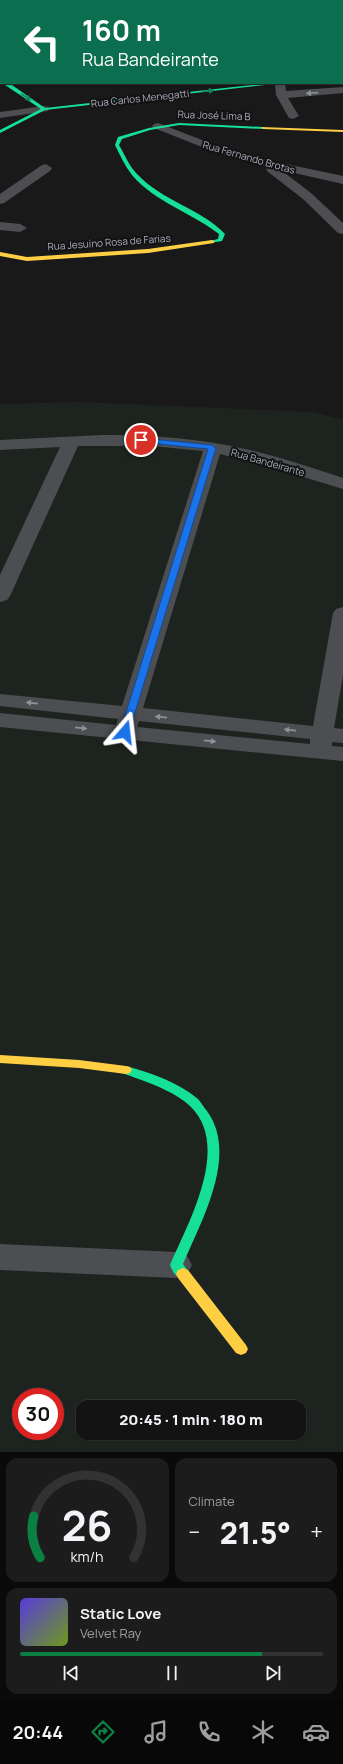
<!DOCTYPE html>
<meta charset="utf-8">
<style>
:root{--surface:#131313;--page:#1c1c1c;--text:#f1f3f6;--muted:#9d9ea0;--line:#323233;--accent:#0b8043}
body{margin:0;font-family:Manrope,sans-serif;background:var(--page);color:var(--text);height:100vh;display:flex;flex-direction:column;font-size:15px;white-space:nowrap}
*{box-sizing:border-box;margin:0}
p{font-size:13px;color:var(--muted)}
.icon{flex:none;width:22px;height:22px;fill:none;stroke:currentColor;stroke-width:2;stroke-linecap:round;stroke-linejoin:round}
.map{position:relative;height:1452px;overflow:hidden}
.details{display:flex;flex-direction:column;gap:6px;padding:6px;background:#0a0a0a;flex:1}
.details>*{flex:none}
.top-card{position:absolute;left:0px;top:0px;width:343px;height:84px;box-shadow:0 1px 3px #0004,0 0 0 1px var(--line);background:#0b6e4f;color:#fff;overflow:hidden}
.speed{position:absolute;left:12px;top:1388px;display:flex;gap:8px;font-size:20px;font-weight:700;text-align:center}
.speed>*{display:grid;place-content:center;width:52px;height:52px;border-radius:50%;background:var(--surface);box-shadow:0 1px 3px #0004,0 0 0 1px var(--line);line-height:1}
.speed .limit{border:6px solid #d22;background:#fff;color:#111}
.pin{position:absolute;display:grid;place-items:center;width:34px;height:34px;color:#fff;margin:-17px;border:2px solid #fff;border-radius:50%;box-shadow:0 1px 4px #0007}
.me{position:absolute;width:44px;margin:-22px;rotate:17deg;stroke-linejoin:round;filter:drop-shadow(0 0 3px #0008)}
.turn{display:flex;align-items:center;gap:14px;height:84px;padding:0 16px;font-size:18px}
.turn .icon{width:52px;height:52px;stroke-width:2.5}
.turn b{display:block;font-size:28px;line-height:34px}
.big{font-size:30px;font-weight:800;line-height:1.1}
.details .card{flex:1;display:flex;flex-direction:column;justify-content:center;gap:6px;min-width:0;padding:0 14px;border-radius:12px;background:var(--page)}
.details .dial{align-items:center;gap:0}
.dial svg{height:104px;overflow:visible;fill:none;stroke:var(--line);stroke-width:7;stroke-linecap:round;text-anchor:middle}
.dial text{fill:var(--text);stroke:none}
.song{display:flex;align-items:center;gap:12px}
.cover{width:48px;height:48px;border-radius:6px;background:linear-gradient(135deg,hsl(250 70% 55%),hsl(80 70% 35%))}
.played{height:4px;border-radius:2px;background:linear-gradient(90deg,var(--accent) 80%,var(--line) 80%)}
.keys{display:flex;justify-content:space-around;direction:ltr}
.heat{display:flex;justify-content:space-between;align-items:center;font-size:22px;direction:ltr}
.details .tiles{flex:1;display:grid;gap:6px;grid-template-columns:1fr 1fr}
.card:last-child{grid-column:span 2}
.trip{position:absolute;left:76px;top:1400px;width:230px;height:40px;border-radius:12px;background:var(--surface);box-shadow:0 1px 3px #0004,0 0 0 1px var(--line);font-weight:800;line-height:40px;text-align:center}
.dock{display:flex;height:64px;justify-content:space-around;align-items:center;background:#080808;color:var(--muted)}
.dock .icon{width:28px;height:28px}
.dock .on{color:var(--accent)}
.dock b{font-size:18px;color:var(--text)}
.map>svg:first-child{display:block}
.green{fill:#1d241f;fill-rule:evenodd}
.lines{fill:none;stroke-linecap:round;stroke-linejoin:round}
.street{fill:#4d4e52;fill-rule:evenodd}
.fast{fill:#16e098;fill-rule:evenodd}
.slow{fill:#ffcf43;fill-rule:evenodd}
.oneway{fill:#15845d}
.oneway2{fill:#8e919b}
.route{fill:#1a73e8;stroke:#114b97}
.labels{text-anchor:middle;stroke-width:4;stroke-linejoin:round;paint-order:stroke}
.far-street-label{font-size:10px;fill:#aaaeba;stroke:#131315}
</style>
<div class="map">
<svg width="343" height="1452" viewBox="0 0 343 1452">
<rect width="100%" height="100%" fill="#191919"/>
<path class="green" d="M79,402L314,412L343,420V1452H0V404ZM21,1397H55V1431H21ZM83,1407H299V1433H83Z"/>
<g class="lines">
<path class="street" d="M32,0H43V1H32Z
M159,0H171V1H159Z
M273,0H288V1H273Z
M342,12H343L342,19Z
M0,32H1V38H0Z
M342,37H343V43H342Z
M0,58H1V64H0Z
M342,61H343V67H342Z
M0,75H1V82H0Z
M275,83H285L286,91L343,87V93L288,98L299,116L293,119L289,118L276,95Z
M44,106L48,107L49,109L48,111L0,118V112Z
M158,123L215,145L267,160L343,176V184L281,170L311,193L343,223V234L338,233L303,199L267,171L266,167L207,149L154,128L152,126L154,124Z
M46,164L52,168L50,171L4,203L0,204V194L42,165Z
M0,222L20,224L27,228L20,232L0,230Z
M102,435C141,435 181,437 220,444C262,451 303,465 343,478V489L268,466L220,454L143,708L313,726L333,613L336,609L343,607V675L334,728L343,729V743L332,742V746L343,747V761L0,727V713L116,725L118,719L0,706V694L122,706L203,451L152,446H78L10,596L7,600L0,602V575L60,447L0,450V440ZM139,721L310,739V744L137,727Z
M0,1244L176,1252L187,1256L192,1265L187,1274L176,1278L0,1270Z"/>
<path class="fast" d="M10,0H16L9,1Z
M5,83H9L45,108L269,83H283L45,110L0,133V130L41,109L5,85Z
M179,123L263,127L265,128L263,129L179,125L150,130L122,139L119,145C125,155 129,166 137,174C162,201 200,208 225,234L222,241L210,243V241L218,239L219,234C192,213 155,202 132,175C125,166 120,155 115,145L118,137L149,128Z
M126,1066C151,1073 178,1082 198,1099C201,1102 204,1108 207,1111C239,1155 201,1221 183,1264L190,1274L188,1278C178,1281 173,1273 170,1265C188,1223 232,1146 190,1106C173,1090 144,1081 122,1073L120,1070L122,1067Z"/>
<path class="slow" d="M261,127L343,130V132L263,129Z
M212,240L214,241V243L148,253L27,261L0,256V252L27,257L148,249Z
M0,1055L79,1060L126,1066L130,1067L132,1070L130,1073L126,1074L79,1068L0,1063Z
M183,1268L188,1270L246,1345L248,1349L246,1353L241,1355L236,1353L178,1278L176,1274L178,1270Z"/>
</g>
<defs><path id="oneway-solid" d="M-6-.8H1V-3.2L6.5 0L1 3.2V.8H-6Z"/></defs>
<g class="oneway">
<use href="#oneway-solid" transform="translate(208 91) rotate(-6)"/>
<use href="#oneway-solid" transform="translate(26 97) rotate(33)"/>
</g>
<g class="oneway2">
<use href="#oneway-solid" transform="translate(312 93) rotate(176)"/>
<use href="#oneway-solid" transform="translate(32 703) rotate(-174)"/>
<use href="#oneway-solid" transform="translate(161 717) rotate(-174)"/>
<use href="#oneway-solid" transform="translate(81 728) rotate(6)"/>
<use href="#oneway-solid" transform="translate(290 730) rotate(-174)"/>
<use href="#oneway-solid" transform="translate(210 741) rotate(6)"/>
</g>
<path class="route" d="M141,438L212,445L216,448L129,732L125,735L120,732L208,449L139,442L138,440Z"/>
<g class="labels">
<g class="far-street-label">
<text transform="translate(140 98) rotate(-6)" y="4">Rua Carlos Menegatti</text>
<text transform="translate(214 115) rotate(2)" y="4">Rua José Lima B</text>
<text transform="translate(249 157) rotate(16)" y="4">Rua Fernando Brotas</text>
<text transform="translate(109 242) rotate(-4)" y="4">Rua Jesuíno Rosa de Farias</text>
<text transform="translate(268 462) rotate(16)" y="4">Rua Bandeirante</text>
</g>
</g>
</svg>
<div class="speed"><div class="limit">30</div></div>
<div class="pin" style="left:141px;top:440px;background:#d93025"><svg class="icon" aria-label="arrive" viewBox="0 0 24 24"><path d="M6 21V4h12l-3 4 3 4H6"/></svg></div>
<svg class="me" style="left:125px;top:732px" viewBox="-20 -20 40 40"><path d="M0-17L14 15 0 8-14 15z" fill="#1a73e8" stroke="#fff" stroke-width="4"/></svg>
<div class="trip">20:45 · 1 min · 180 m</div>
<div class="top-card">
<div class="turn"><svg class="icon" aria-label="left" viewBox="0 0 24 24"><path d="M17 20v-9H6M10 6l-5 5 5 5"/></svg><div><b>160 m</b>Rua Bandeirante</div></div>
</div>
</div>
<section class="details">
<div class="tiles">
<div class="card dial"><svg viewBox="0 0 100 80">
<path d="M14 69A42 42 0 1 1 86 69"/>
<path d="M14 69A42 42 0 0 1 9 37" stroke="#0b8043"/>
<text x="50" y="56" font-size="32" font-weight="700">26</text>
<text x="50" y="72" font-size="11">km/h</text>
</svg></div>
<div class="card"><p>Climate</p>
<div class="heat"><a>−</a><b class="big">21.5°</b><a>+</a></div>
</div>
<div class="card">
<div class="song"><i class="cover"></i><div><b>Static Love</b><p>Velvet Ray</p></div></div>
<div class="played"></div>
<div class="keys"><svg class="icon" aria-label="previous" viewBox="0 0 24 24"><path d="M18 5L8 12l10 7zM5 5v14"/></svg><svg class="icon" aria-label="pause" viewBox="0 0 24 24"><path d="M8 5v14M16 5v14"/></svg><svg class="icon" aria-label="next" viewBox="0 0 24 24"><path d="M6 5l10 7-10 7zM19 5v14"/></svg></div>
</div>
</div>
</section>
<nav class="dock">
<b>20:44</b>
<svg class="icon on" aria-label="directions" viewBox="0 0 24 24"><path d="M12 3l9 9-9 9-9-9zM9 14v-3h6M13 9l2 2-2 2"/></svg>
<svg class="icon" aria-label="music" viewBox="0 0 24 24"><path d="M9 18V5l10-2v13"/><circle cx="6" cy="18" r="3"/><circle cx="16" cy="16" r="3"/></svg>
<svg class="icon" aria-label="phone" viewBox="0 0 24 24"><path d="M5 4h4l2 5-3 2q2 4 5 5l2-3 5 2v4C11 20 4 13 5 4z"/></svg>
<svg class="icon" aria-label="climate" viewBox="0 0 24 24"><path d="M12 3v18M4 7l16 10M4 17L20 7"/></svg>
<svg class="icon" aria-label="car" viewBox="0 0 24 24"><path d="M5 17H2v-5l4-1 3-4h7l3 4 3 1v5h-3M9 17h6M6 11h13"/><circle cx="7" cy="17" r="2"/><circle cx="17" cy="17" r="2"/></svg>
</nav>
